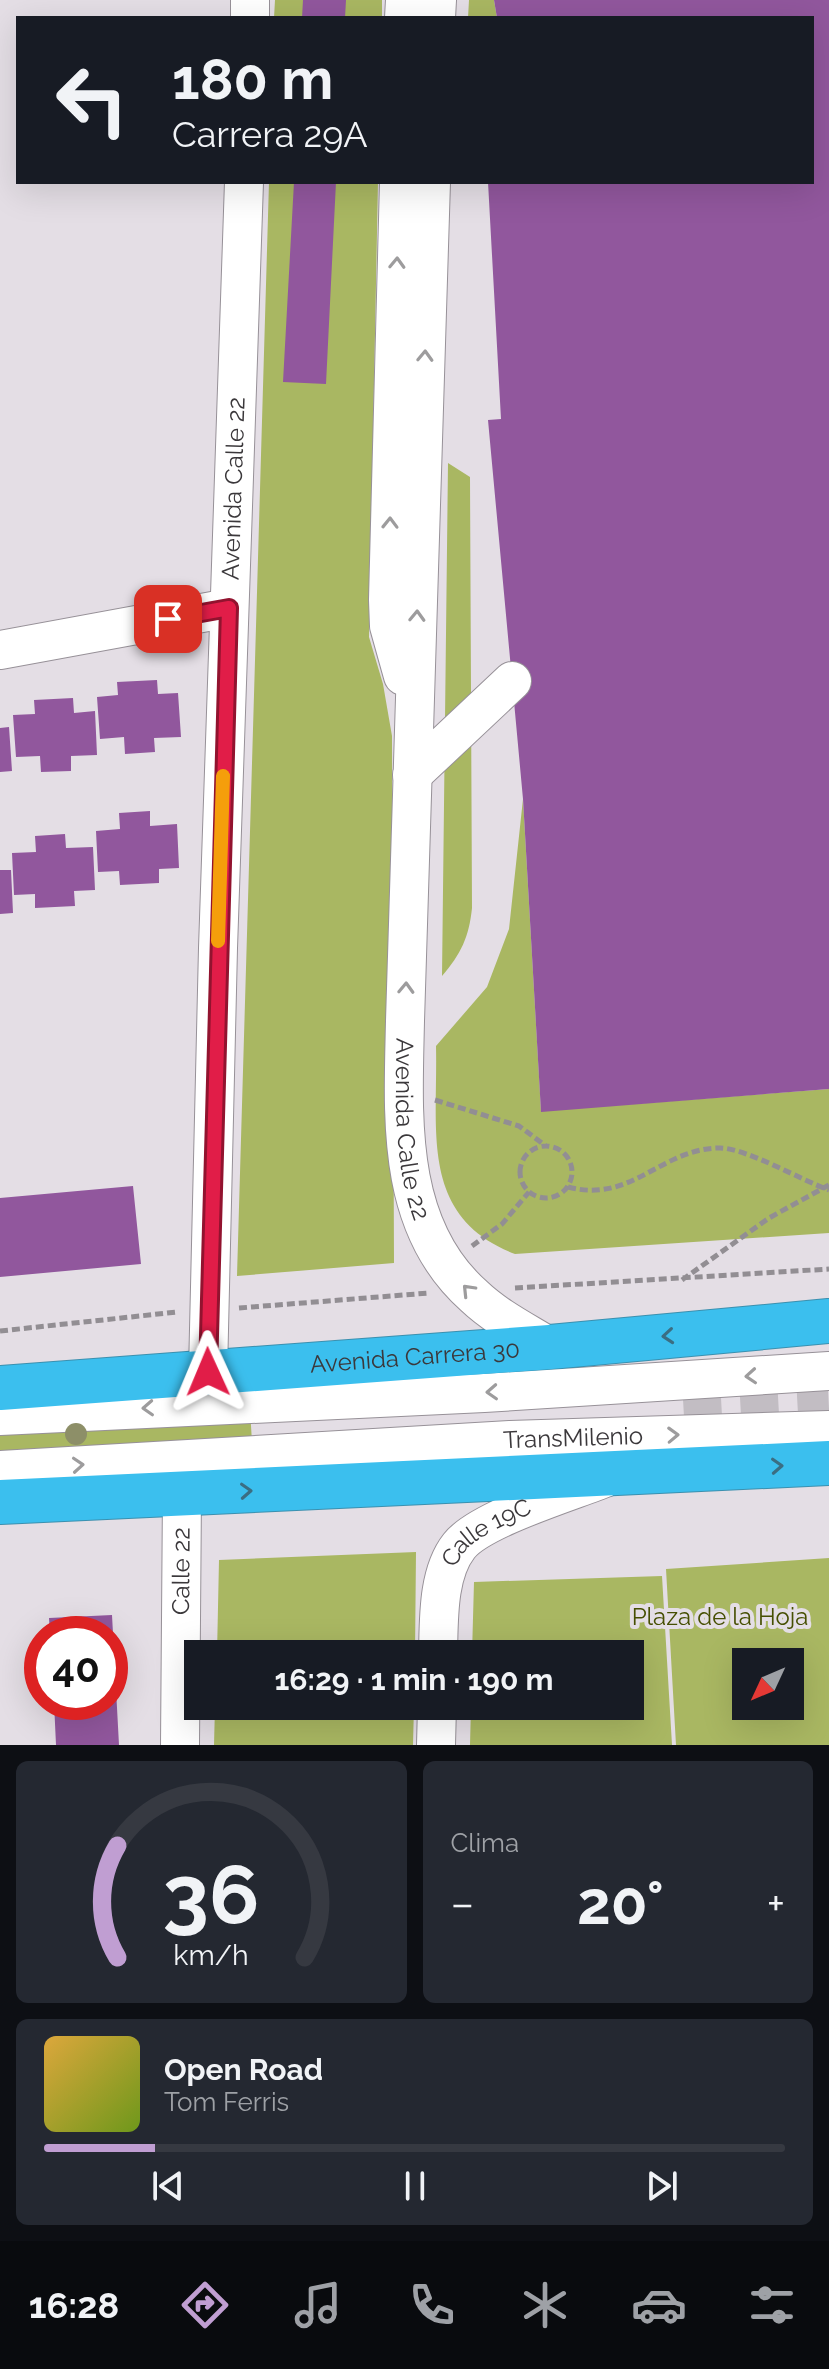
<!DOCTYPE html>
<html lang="es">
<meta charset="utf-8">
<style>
:root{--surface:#171b24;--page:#242831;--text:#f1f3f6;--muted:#9ea1a6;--line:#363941;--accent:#c09ed2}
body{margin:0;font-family:Raleway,sans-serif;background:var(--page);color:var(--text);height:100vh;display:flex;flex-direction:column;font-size:30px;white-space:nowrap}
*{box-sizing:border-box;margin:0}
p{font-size:26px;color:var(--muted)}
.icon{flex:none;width:44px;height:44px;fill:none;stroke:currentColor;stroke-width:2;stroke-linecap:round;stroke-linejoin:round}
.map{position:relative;height:1745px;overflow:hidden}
.drawer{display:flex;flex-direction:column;gap:16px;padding:16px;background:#0d0f14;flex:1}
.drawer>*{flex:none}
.top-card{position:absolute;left:16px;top:16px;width:798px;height:168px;border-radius:0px;box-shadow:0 8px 32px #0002;background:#171b24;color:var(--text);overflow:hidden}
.needle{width:52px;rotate:226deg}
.tools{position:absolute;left:732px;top:1648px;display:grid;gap:16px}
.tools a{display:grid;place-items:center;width:72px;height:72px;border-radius:0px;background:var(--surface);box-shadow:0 8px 32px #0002;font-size:40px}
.speed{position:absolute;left:24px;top:1616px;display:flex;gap:16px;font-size:40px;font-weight:700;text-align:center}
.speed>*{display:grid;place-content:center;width:104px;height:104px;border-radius:50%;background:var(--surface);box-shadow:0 8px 32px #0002;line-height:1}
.speed .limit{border:12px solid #d22;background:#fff;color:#111}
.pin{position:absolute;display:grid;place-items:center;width:68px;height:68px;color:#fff;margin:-34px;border-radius:16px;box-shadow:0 4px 12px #0006}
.me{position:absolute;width:88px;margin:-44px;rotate:359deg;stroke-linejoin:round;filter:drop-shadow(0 0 6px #0008)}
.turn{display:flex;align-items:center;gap:28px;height:168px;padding:0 24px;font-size:36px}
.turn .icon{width:104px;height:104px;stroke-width:2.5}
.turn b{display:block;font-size:56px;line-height:68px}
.big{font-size:60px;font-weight:700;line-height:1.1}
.drawer .widget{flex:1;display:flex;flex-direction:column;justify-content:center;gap:12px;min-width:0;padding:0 28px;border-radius:12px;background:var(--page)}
.drawer .dial{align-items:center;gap:0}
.dial svg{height:208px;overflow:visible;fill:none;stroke:var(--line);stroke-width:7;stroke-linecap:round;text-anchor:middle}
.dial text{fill:var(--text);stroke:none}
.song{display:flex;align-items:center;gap:24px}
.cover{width:96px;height:96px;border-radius:12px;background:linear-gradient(135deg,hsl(40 70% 55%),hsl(80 70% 35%))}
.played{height:8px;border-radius:4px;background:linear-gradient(90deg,var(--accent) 15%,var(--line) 15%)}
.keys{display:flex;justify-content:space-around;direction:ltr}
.heat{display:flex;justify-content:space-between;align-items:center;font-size:44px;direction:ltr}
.drawer .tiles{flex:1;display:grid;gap:16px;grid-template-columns:1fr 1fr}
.widget:last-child{grid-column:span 2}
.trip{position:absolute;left:184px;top:1640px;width:460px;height:80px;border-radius:0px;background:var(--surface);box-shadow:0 8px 32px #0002;font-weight:700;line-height:80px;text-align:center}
.menu{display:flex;height:128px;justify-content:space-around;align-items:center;background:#090b0e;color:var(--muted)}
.menu .icon{width:56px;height:56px}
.menu .active{color:var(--accent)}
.menu b{font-size:36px;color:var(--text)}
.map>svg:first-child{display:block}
.green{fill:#a9b762;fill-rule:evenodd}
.building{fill:#91579d}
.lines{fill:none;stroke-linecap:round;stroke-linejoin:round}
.minor-tunnel{stroke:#c2bdc3;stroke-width:38;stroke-dasharray:38 19;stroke-linecap:butt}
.minor-casing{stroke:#979198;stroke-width:40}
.highway-casing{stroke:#3b90af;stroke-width:46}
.path{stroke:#928e93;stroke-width:5;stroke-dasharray:8 4;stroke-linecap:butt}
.minor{stroke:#fff;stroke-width:38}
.highway{stroke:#3bbfee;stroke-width:44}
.tree{fill:#8d8f68}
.oneway{stroke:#9d9c9d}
.oneway2{stroke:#3b6e83}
.route-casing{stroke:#92132f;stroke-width:20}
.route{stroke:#e11d48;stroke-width:14}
.slow{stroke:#f59e0b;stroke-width:14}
.labels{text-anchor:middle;stroke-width:8;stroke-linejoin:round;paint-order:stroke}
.street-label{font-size:24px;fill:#3b383b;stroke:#e4dee5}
.park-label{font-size:24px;fill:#464f02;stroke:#e4dee5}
</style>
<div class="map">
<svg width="829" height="1745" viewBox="0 0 829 1745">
<rect width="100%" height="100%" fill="#e4dee5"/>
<path class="green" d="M275,0H382V18H274Z
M469,0H494L497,18H468Z
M269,182H378L369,637L383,684L392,736L394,1263L237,1276Z
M448,463L470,477L472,908C469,937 461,954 442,976Z
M523,799L541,1111L829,1089V1233L515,1254C419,1217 438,1132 436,1046L487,987L509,929Z
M250,1410L252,1442L0,1461V1428Z
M416,1552L415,1654H217L219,1560Z
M829,1558V1745H676L666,1569ZM790,1662V1706H746V1662Z
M662,1576L672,1745H470L471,1706H630V1654H472L474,1582Z
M215,1706H414L413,1745H214Z"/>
<path class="building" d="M303,0H346L345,18H302Z
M494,0H829V1089L541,1112L523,799L488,420L501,419L488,182H812V18H497Z
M294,182H336L326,384L283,382Z
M157,680L158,694L178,693L181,737L154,738L155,752L125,754L124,737L100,739L97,697L118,695L117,682Z
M73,698L74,713L95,711L97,755L71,756V771L41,772L40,756L16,757L13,715L35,714L34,700Z
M9,727L12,771L0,772V728Z
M150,811V826L177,824L179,868L159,869V883L120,885L119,871L98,872L96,831L120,829L119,813Z
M65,834L66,848L93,847L95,890L74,891L75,906L35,908V894L14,895L12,853L36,852L35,836Z
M0,870H11L13,913L0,914Z
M133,1186L141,1264L0,1277V1198Z
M112,1615L119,1745H56L54,1702H110V1634H50L49,1618Z"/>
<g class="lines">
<path class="minor-tunnel" d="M684,1417L829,1409"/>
<defs>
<g id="minor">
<path d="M250,18V0"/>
<path d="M404,18L405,0"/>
<path d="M436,18L437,0"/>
<path d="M399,182L388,600L389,626L403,676"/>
<path id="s1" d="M431,182L405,1021C403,1117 395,1226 474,1296C496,1317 524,1331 550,1347"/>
<path d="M0,650L229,608"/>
<path d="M412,775L512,681"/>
<path id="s2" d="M208,1372L218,948L244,182"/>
<path d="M0,1416L484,1393L829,1371"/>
<path id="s3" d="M0,1470L510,1440L829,1430"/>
<path id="s4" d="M438,1654C439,1621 437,1574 459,1546C480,1519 570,1492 605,1478"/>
<path id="s5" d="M180,1745L182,1493"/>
<path d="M436,1745L437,1706"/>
</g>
<g id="highway">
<path id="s6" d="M0,1388L550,1347L829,1321"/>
<path d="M0,1502L829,1463"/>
</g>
</defs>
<use href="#minor" class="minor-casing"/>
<use href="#highway" class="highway-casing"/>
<path class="path" d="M435,1100L519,1126L546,1146
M520 1172a26 26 0 1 1 52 0a26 26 0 1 1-52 0Z
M568,1187C632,1204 661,1148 720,1148C746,1148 801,1180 829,1190
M472,1246L502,1224L529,1192
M682,1280L769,1218L829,1185
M515,1288L829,1269
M239,1308L429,1293
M0,1331L177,1312"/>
<use href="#minor" class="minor"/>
<use href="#highway" class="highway"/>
</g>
<circle class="tree" cx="76" cy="1434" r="11"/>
<defs><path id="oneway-chevron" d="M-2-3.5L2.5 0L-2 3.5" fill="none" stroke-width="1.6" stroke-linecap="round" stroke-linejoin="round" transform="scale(2)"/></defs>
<g class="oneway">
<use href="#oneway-chevron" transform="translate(397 263) rotate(-88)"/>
<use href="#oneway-chevron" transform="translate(425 356) rotate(-88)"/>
<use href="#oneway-chevron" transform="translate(390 523) rotate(-89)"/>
<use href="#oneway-chevron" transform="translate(417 616) rotate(-88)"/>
<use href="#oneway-chevron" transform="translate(406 988) rotate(-88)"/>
<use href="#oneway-chevron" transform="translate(468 1290) rotate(-134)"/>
<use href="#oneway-chevron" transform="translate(751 1376) rotate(176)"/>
<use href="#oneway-chevron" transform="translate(492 1392) rotate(177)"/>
<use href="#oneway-chevron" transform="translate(148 1408) rotate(177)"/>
<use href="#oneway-chevron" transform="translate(673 1435) rotate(-2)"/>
<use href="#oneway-chevron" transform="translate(78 1465) rotate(-4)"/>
</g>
<g class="oneway2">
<use href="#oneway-chevron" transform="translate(668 1336) rotate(175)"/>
<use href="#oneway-chevron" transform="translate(777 1466) rotate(-3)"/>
<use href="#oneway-chevron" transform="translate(246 1491) rotate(-3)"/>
</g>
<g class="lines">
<defs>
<path id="route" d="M168,619L229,608L208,1372"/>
</defs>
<use href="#route" class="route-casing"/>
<use href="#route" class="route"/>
<path class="slow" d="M218,941L223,776"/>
</g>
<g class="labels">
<g class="street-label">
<text dy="8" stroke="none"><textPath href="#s2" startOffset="884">Avenida Calle 22</textPath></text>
<text dy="8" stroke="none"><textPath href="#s1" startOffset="948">Avenida Calle 22</textPath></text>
<text dy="8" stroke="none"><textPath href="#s6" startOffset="416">Avenida Carrera 30</textPath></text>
<text dy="8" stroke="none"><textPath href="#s3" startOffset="574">TransMilenio</textPath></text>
<text dy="8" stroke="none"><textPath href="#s4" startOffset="142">Calle 19C</textPath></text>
<text dy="8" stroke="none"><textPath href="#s5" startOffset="174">Calle 22</textPath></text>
</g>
<g class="park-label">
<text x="720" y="1625">Plaza de la Hoja</text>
</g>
</g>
</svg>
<div class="tools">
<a><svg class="needle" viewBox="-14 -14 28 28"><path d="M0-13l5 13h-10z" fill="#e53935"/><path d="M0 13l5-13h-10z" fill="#9ea1a6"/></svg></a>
</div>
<div class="speed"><div class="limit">40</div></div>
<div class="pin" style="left:168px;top:619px;background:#d93025"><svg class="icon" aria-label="arrive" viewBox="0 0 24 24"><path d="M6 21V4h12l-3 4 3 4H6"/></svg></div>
<svg class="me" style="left:208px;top:1372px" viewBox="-20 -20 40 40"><path d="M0-17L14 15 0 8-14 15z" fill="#e11d48" stroke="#fff" stroke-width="4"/></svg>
<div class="trip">16:29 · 1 min · 190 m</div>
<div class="top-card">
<div class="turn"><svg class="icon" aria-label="left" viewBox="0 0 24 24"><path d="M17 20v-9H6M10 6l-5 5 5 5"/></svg><div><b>180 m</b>Carrera 29A</div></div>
</div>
</div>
<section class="drawer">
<div class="tiles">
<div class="widget dial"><svg viewBox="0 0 100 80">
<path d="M14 69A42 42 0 1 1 86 69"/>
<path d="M14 69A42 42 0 0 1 14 26" stroke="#c09ed2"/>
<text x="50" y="56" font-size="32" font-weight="700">36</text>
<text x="50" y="72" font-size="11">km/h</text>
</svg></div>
<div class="widget"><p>Clima</p>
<div class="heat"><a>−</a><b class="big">20°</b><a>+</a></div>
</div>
<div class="widget">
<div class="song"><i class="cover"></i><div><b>Open Road</b><p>Tom Ferris</p></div></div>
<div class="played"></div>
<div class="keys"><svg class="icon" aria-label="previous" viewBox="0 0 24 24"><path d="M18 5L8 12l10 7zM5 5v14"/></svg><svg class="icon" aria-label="pause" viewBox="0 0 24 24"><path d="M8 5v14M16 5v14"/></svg><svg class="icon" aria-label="next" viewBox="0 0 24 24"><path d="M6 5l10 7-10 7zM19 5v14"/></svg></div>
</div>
</div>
</section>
<nav class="menu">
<b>16:28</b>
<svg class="icon active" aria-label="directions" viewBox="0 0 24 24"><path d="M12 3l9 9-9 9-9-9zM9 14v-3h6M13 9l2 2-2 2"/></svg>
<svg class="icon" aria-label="music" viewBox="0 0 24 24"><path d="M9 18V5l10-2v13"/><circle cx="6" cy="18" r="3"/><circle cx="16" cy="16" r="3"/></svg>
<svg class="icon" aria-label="phone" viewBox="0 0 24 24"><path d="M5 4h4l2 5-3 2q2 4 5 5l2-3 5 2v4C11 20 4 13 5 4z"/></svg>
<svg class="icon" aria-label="climate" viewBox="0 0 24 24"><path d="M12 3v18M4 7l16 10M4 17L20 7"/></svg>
<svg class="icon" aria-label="car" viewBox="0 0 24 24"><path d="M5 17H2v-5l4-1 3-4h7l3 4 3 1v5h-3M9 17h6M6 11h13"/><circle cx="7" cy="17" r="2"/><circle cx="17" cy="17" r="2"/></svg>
<svg class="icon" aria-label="filters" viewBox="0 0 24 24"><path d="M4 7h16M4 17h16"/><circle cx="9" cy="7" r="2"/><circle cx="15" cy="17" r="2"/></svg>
</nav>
